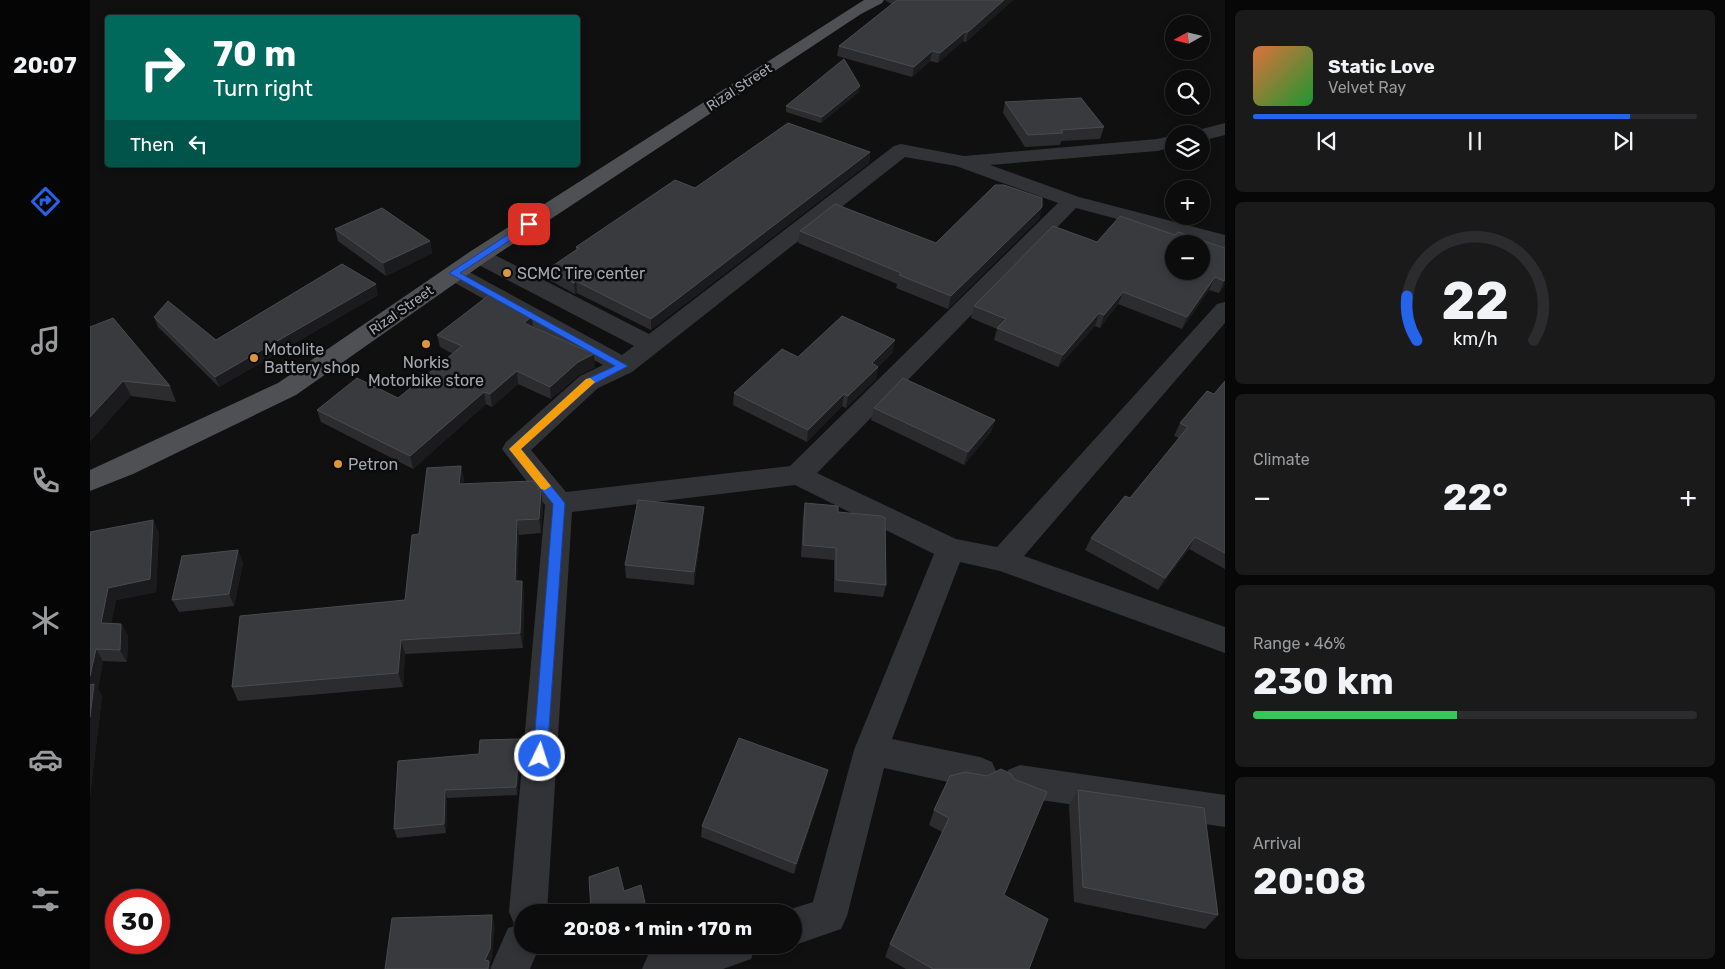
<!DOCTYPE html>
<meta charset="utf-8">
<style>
:root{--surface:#0c0c0d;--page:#1a1a1b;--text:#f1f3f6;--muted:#9a9b9d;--line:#2c2c2e;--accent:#2563eb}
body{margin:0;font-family:Rubik,sans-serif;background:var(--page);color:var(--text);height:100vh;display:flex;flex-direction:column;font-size:19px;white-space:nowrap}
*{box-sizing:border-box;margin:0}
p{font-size:16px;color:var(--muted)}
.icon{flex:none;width:28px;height:28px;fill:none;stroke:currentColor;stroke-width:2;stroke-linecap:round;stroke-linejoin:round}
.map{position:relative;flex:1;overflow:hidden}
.details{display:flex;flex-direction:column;gap:10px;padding:10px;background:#070707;width:500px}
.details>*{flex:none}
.guide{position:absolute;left:15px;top:15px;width:475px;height:152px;border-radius:5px;box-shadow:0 2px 8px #0003,0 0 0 1px var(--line);background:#00695c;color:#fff;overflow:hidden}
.needle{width:32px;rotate:262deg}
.buttons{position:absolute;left:1075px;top:15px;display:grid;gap:10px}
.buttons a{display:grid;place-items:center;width:45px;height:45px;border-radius:50%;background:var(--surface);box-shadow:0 2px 8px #0003,0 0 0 1px var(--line);font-size:25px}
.speed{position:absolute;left:15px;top:889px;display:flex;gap:10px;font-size:25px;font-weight:700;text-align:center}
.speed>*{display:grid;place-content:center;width:65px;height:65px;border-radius:50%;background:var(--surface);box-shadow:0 2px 8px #0003,0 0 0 1px var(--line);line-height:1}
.speed .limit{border:8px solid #d22;background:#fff;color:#111}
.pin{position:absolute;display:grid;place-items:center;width:42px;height:42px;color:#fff;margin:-21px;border-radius:10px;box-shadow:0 2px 8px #0006}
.me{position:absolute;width:55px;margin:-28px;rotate:4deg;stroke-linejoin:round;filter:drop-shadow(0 0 4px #0008)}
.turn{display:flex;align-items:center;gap:18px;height:105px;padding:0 25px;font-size:22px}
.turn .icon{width:65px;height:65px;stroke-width:2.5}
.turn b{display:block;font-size:35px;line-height:42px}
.then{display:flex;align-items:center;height:48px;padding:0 25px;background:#0003;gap:10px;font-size:19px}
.big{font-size:38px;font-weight:700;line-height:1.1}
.details .card{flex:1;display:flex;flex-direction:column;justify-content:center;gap:8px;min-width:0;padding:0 18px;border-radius:8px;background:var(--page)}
.details .dial{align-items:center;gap:0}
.dial svg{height:130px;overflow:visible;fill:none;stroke:var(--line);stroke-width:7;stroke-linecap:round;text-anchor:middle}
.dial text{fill:var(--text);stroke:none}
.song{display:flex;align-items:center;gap:15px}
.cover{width:60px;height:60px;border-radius:8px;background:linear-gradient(135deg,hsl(20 70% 55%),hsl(130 70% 35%))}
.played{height:5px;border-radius:2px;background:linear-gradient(90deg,var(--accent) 85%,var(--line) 85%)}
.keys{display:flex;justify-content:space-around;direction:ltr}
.heat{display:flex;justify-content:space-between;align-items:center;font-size:28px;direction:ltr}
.charge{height:8px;border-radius:4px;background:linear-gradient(90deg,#34c759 46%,var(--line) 0)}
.trip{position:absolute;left:424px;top:904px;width:288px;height:50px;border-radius:25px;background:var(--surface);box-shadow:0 2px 8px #0003,0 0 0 1px var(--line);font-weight:700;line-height:50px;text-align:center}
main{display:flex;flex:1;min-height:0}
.tabs{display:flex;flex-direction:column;width:90px;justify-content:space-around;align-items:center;background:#050505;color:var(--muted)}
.tabs .icon{width:35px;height:35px}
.tabs .current{color:var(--accent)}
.tabs b{font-size:22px;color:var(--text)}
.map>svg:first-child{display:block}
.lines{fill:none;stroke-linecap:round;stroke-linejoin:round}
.minor{fill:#313336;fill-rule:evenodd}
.major{fill:#4e5054;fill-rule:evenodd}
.wall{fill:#2c2c2f}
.shaded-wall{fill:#1b1b1d}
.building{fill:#393a3d;stroke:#494b4f;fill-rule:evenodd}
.route{fill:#2563eb;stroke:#184099}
.slow{fill:#f59e0b}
.poi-dot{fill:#de963b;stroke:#0b0b0c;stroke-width:2}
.labels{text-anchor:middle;stroke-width:5;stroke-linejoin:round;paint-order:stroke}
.far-street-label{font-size:14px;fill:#a3a8b1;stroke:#0b0b0c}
.poi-label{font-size:16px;fill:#a3a8b1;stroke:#0b0b0c;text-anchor:start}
</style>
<main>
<nav class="tabs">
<b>20:07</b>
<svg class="icon current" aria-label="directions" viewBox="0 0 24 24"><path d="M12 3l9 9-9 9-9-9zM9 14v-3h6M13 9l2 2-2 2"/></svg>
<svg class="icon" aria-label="music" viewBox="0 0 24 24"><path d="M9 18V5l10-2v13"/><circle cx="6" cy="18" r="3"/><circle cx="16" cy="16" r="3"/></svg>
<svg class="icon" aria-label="phone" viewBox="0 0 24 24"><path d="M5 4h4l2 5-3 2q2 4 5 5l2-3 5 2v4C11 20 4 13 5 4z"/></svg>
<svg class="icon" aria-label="climate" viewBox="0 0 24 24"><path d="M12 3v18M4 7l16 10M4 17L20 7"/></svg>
<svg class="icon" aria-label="car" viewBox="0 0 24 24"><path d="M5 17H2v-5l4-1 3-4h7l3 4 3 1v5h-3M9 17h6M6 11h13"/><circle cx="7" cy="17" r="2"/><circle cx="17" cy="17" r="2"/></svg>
<svg class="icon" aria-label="filters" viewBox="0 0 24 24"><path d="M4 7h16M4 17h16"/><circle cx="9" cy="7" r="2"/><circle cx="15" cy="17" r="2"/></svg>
</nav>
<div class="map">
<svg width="1135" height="969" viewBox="0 0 1135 969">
<rect width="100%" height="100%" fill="#101011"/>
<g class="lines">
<path class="minor" d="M1135,123V135L1111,141V134H1102L1104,131Z
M1084,135V147L1067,151L900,165L989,197L1135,235V248L986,208L727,473L866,539L907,547L1127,304L1135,302V323L934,556L1135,627V653L910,571L870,562L802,739L890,757L902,762L907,773L902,784L890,789L794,768L757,916L751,929L702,946L699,945H702V912H691L723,902L764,750L844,554L705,485L482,512L457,912H432V945H450L440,969H400L418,928L425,926L419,912L455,505L412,449L416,442L490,376L513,365L356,278L353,273L356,268L364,266L372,268L532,355L544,346L381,261L378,256L381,251L389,249L397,251L559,334L804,146L811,144L874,156L1067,139ZM815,157L866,166L968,203L700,466L476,492L441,450L508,388L542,372Z
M930,765L1135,795V827L930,797L918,792L913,781L918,770Z
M586,945H666L661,959L633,969H552L558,955Z"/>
<path class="major" d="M774,0H794L792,3L771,14L397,261L206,395L43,474L0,491V470L188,383L381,251Z"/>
</g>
<path class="wall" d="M795,0H923L876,42L873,41L848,63L840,61L822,77L747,56L749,46L802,4L796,1Z
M769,92L731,123L696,112V106Z
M915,102L1014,127L1010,139L971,141L970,145L935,147L913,113Z
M780,152L779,163L561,330L487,293L485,294L459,280L458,269L486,250V247L605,188Z
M952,207L949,219L858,309L806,288L807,284L708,243L710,231L846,243Z
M245,229L340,241L342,253L296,276L248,241Z
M1085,235L1135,248V284L1129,293L1119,290L1092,329L1028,304L1010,328L1005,326L968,367L904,340L907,329L881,318L884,306L1007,242Z
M288,295L129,387L68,327L64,317L126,340Z
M0,327L80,386L86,402L41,396Z
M443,327L505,367L489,375L461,399L428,384L402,407L396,404L323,469L231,422L227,410L308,398L363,354L350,347L347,335Z
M803,352L788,367L786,379L756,408L752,406L717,442L643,405L644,393L708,357Z
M1135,381V569L1099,549L1068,590L995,550L1001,538L1040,498L1089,438L1084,436L1090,423L1124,394Z
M784,408L905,420L901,432L874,465L781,420Z
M371,466L374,481L373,484L451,491L453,506L451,533L429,535L427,581H432L434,595L433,648L315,654L313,687L148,701L142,687L315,600L329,534Z
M715,503L748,512L796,585L793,597L744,592V560L711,557L713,516Z
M613,519L604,585L536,578L535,565Z
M0,532L69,533L66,592L26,600L21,623L31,624L38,636L37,662L13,661L8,689L12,696L0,796Z
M148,550L153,563L144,606L89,612L82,600Z
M432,748L427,795L357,798L356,833L307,838L304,829L389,754Z
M860,776L914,895L939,969H816L795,957L800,944L852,832L839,825L844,810Z
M735,782L704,874L611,837L612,826Z
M988,790L1128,915L1115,929L984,902L979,806Z"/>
<path class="shaded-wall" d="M914,0H923L876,42L878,32Z
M875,32L873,41L848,63L850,53Z
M842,51L840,61L822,77L824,67Z
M770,86L769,92L731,123L732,117Z
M780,152L779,163L561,330V319Z
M952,207L949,219L858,309L861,296Z
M340,241L342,253L296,276L293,263Z
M1125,277L1119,290L1092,329L1097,317Z
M1135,279V284L1129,293Z
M486,281L487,293L485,294L484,283Z
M286,284L288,295L129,387L125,377Z
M1033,292L1028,304L1010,328L1014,315Z
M1009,313L1005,326L968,367L973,355Z
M442,316L443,328L434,323Z
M805,340L803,352L788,367L786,379L756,408L758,396L782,363Z
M504,354L505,367L489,375L461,399L460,387L488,362Z
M427,371L428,384L402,407L400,394Z
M33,381L41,396L0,442V417Z
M394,392L396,404L323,469L320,456Z
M754,394L752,406L717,442L718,430Z
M905,420L901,432L874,465L878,452Z
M371,466L374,481L372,499L369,484Z
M451,491L453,506L451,533L449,519Z
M614,507L613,519L604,585V572Z
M63,520L69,533L66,592L26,600L19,635L11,623L18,588Z
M427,520L429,535L427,595L425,581Z
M1105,537L1099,549L1068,590L1075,578Z
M148,550L153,563L144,606L139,594Z
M432,581L434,595L433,648L430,633Z
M31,624L38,636L37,662L30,650Z
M311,640L315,654L313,687L308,673Z
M6,649L13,661L8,689L12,696L0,796V676Z
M430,739L432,748L427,795L426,787Z
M738,770L735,782L704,874L706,864Z
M355,790L357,798L356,833L354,824Z
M402,915L405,925L402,959L400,965L401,969H398L395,960Z"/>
<path class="building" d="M807,0H914L878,32H875L850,53L842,51L824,67L749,46Z
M754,59L770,86L732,117L696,106Z
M991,98L1014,127L971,130L973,133L938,135L915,102Z
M698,123L780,152L561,319L486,281L484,283L458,269L489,248L486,247L585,180L605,188Z
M905,185H914L952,198V207L861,296L809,275L811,273L710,231L745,204L846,243Z
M292,208L340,241L293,263L245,229Z
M1030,216L1085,235L1088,232L1135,248V279L1134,281L1125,277L1097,317L1033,292L1014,315L1009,313L973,355L907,328L916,319L884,306L963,226L1007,242ZM1084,244H1111V271H1084Z
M252,264L286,284L125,377L64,317L78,301L126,340Z
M399,295L411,299L442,316L434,323L504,354L488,362L460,387L427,371L400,394L394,392L320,456L227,410L267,378L308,398L372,346L347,335Z
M752,316L805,340L782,363L788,367L758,396L754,394L718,430L644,393L692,349L708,357Z
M23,318L80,386L33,381L0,417V327Z
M813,378L905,420L878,452L784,408Z
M1135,381V553L1105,537L1075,578L1001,538L1035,496L1040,498L1098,427L1090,423L1117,391L1124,394Z
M371,466L369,484L443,481L451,491L449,519L427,520L425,581H432L430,633L311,640L308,673L142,687L150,616L315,600L322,535L329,534L337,468Z
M548,500L614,507L604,572L535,565Z
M715,503L748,506V512L791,516L795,518L796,585L746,580V548L713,545Z
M63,520L60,579L18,588L11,623L31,624L30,650L6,649L0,676V532Z
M148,550L139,594L82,600L92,556Z
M4,684L0,717V685Z
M649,738L738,770L706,864L612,826Z
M430,739L426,787L355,790L354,824L304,829L308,761L389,754L390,740Z
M911,769L921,774L924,779L957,792L914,895L958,919L939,969H843L800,944L859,818L844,810L860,776L875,772L897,776Z
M988,790L1114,808L1128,915L993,887Z
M528,867L534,891L551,885L557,912H501L499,877Z
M402,915L400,949L395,960L399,961L398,969H295L302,918Z"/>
<path class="route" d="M439,221L443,224L442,226L370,273L538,366L502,385L431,449L475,503L457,756L455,761L450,763L445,761L443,756L463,504L419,449L495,380L525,366L359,273Z"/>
<path class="slow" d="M500,378L505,382L503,384L431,449L461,486L455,490L451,489L419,449L496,379Z"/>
<g class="poi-dot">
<circle cx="417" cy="273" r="5"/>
<circle cx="336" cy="344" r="5"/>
<circle cx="164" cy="358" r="5"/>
<circle cx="248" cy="464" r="5"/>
</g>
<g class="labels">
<g class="far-street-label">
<text transform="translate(649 87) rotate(-33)" y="5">Rizal Street</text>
<text transform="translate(311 310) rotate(-35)" y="5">Rizal Street</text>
</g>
<g class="poi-label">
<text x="427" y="279">SCMC Tire center</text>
<text x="174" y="355">Motolite<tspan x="174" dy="18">Battery shop</tspan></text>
<text x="336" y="368" text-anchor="middle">Norkis<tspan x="336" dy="18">Motorbike store</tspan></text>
<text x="258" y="470">Petron</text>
</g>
</g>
</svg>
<div class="buttons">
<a><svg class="needle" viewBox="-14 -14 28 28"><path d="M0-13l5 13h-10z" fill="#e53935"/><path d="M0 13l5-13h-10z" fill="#9a9b9d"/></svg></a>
<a><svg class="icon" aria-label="search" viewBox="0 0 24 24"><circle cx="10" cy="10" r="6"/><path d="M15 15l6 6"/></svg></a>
<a><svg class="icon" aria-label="layers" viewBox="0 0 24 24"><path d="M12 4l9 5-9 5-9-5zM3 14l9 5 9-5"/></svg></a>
<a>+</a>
<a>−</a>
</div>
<div class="speed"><div class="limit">30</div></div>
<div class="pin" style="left:439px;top:224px;background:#d93025"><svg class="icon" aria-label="arrive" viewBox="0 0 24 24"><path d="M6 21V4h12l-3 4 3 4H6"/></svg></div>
<svg class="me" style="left:450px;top:756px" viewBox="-20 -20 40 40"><circle r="17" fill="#2563eb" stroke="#fff" stroke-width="3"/><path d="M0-11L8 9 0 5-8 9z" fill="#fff"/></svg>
<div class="trip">20:08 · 1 min · 170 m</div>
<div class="guide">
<div class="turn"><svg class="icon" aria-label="right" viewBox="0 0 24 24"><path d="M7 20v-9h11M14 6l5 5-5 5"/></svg><div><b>70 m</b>Turn right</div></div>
<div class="then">Then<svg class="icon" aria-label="left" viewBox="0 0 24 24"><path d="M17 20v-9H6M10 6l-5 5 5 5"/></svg></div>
</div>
</div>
<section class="details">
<div class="card">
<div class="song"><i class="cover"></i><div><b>Static Love</b><p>Velvet Ray</p></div></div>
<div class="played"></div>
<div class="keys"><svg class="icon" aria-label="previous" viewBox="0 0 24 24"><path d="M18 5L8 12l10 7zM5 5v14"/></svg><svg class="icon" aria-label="pause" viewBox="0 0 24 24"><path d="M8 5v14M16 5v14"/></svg><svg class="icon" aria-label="next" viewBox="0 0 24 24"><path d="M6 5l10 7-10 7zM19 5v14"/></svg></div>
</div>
<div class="card dial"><svg viewBox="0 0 100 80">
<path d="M14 69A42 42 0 1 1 86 69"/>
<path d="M14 69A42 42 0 0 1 8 42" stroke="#2563eb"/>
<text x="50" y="56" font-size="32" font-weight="700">22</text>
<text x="50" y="72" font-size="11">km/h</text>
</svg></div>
<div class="card"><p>Climate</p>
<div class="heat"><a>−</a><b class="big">22°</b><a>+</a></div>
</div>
<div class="card"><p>Range · 46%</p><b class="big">230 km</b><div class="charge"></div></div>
<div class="card"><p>Arrival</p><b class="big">20:08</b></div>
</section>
</main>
